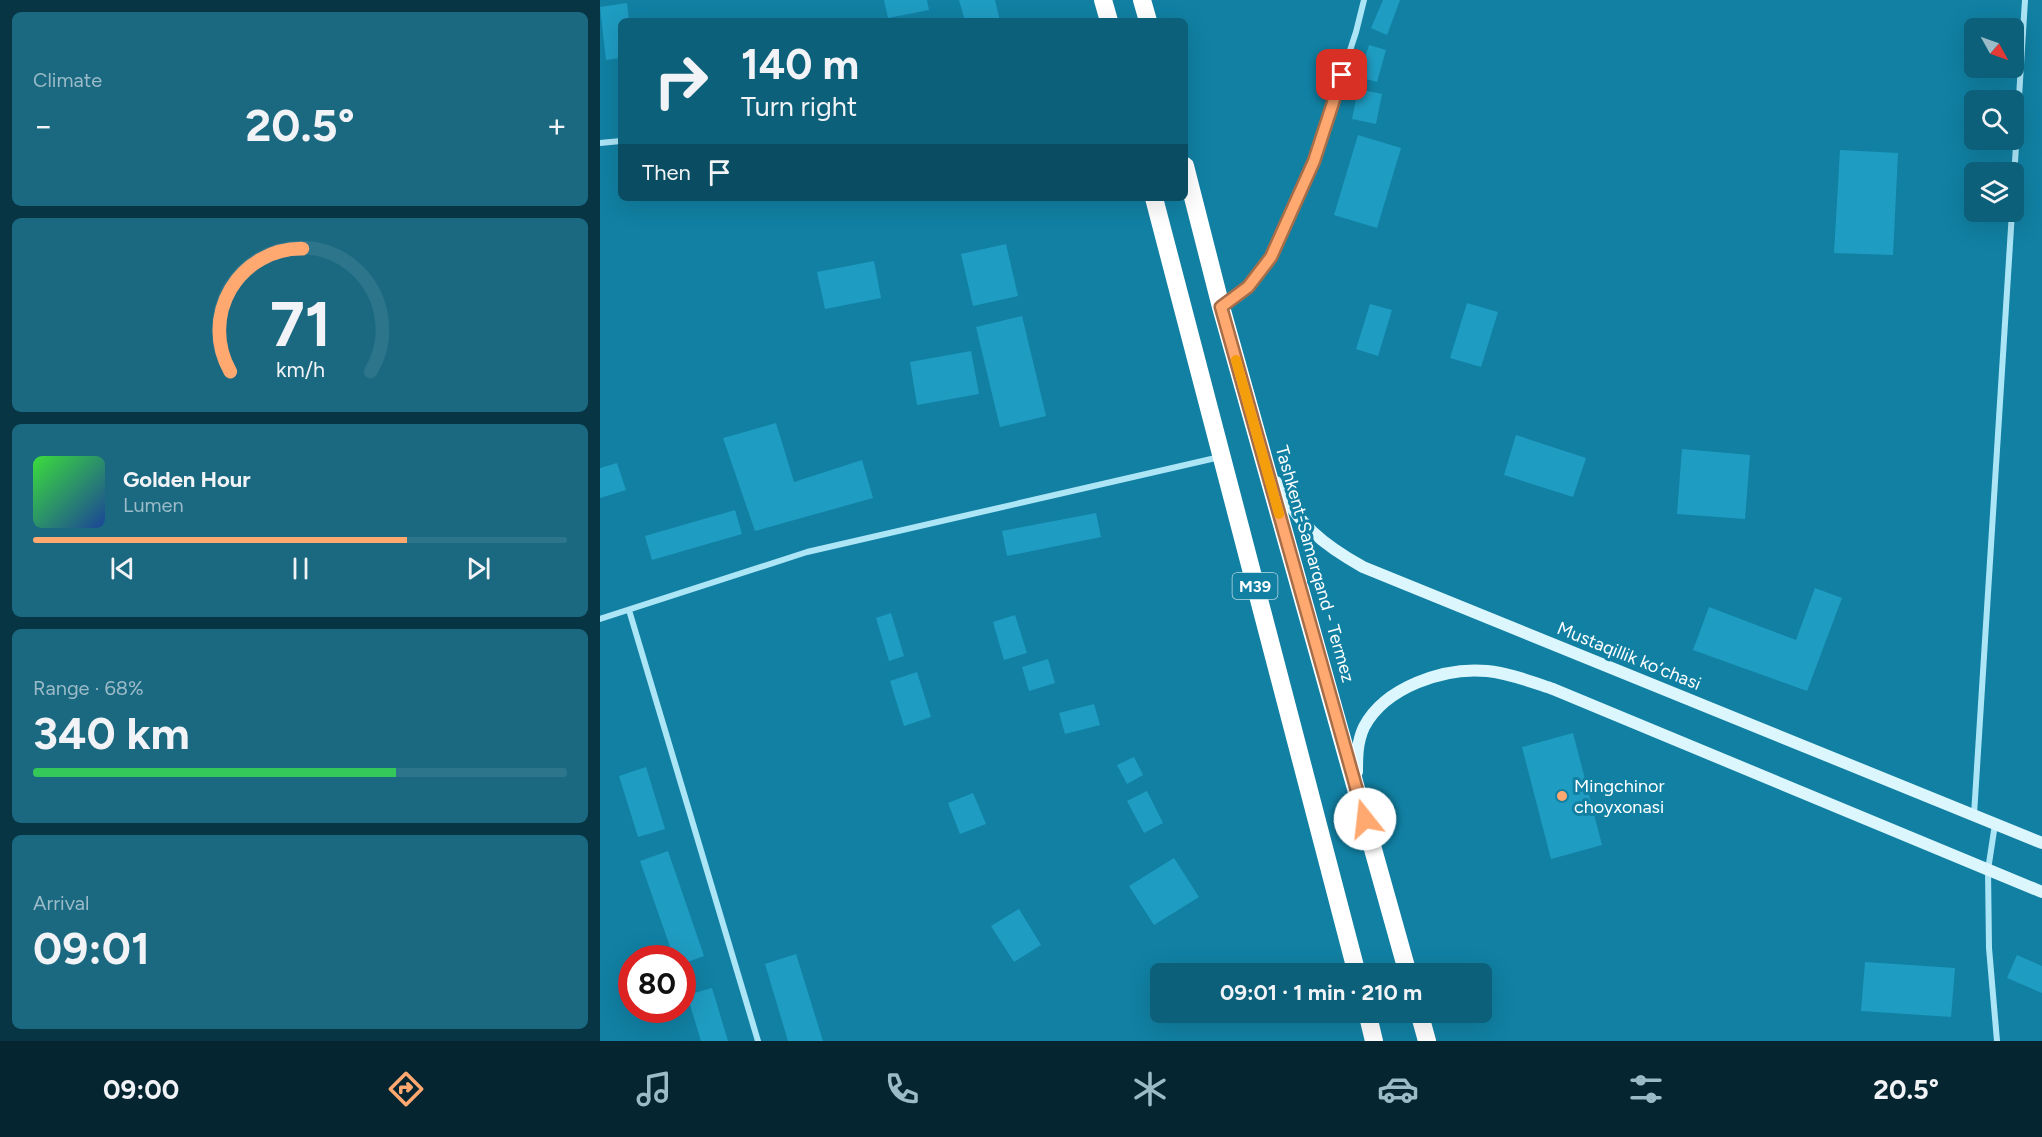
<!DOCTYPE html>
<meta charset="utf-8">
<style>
:root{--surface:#0d607a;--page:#1b6981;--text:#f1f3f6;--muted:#9abbc7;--line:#2d758b;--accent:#ffa870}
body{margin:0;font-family:Figtree,sans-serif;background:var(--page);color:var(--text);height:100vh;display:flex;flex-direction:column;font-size:22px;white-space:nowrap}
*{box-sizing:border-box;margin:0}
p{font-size:20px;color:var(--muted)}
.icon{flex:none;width:33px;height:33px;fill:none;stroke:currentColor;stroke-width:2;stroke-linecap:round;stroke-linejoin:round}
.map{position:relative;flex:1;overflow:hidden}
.drawer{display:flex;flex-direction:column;gap:12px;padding:12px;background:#073543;width:600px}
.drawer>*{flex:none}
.banner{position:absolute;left:18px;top:18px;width:570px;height:183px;border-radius:9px;box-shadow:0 6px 24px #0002;background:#0d607a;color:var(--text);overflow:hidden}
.needle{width:39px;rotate:130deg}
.fabs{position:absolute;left:1364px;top:18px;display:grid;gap:12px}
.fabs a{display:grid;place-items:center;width:60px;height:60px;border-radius:9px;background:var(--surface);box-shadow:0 6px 24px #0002;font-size:30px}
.speed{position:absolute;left:18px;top:945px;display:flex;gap:12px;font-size:30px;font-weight:700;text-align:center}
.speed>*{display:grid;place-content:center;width:78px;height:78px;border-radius:50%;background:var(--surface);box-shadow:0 6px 24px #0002;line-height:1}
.speed .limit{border:9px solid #d22;background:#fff;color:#111}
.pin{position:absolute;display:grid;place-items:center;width:51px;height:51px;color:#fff;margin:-26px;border-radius:12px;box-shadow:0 3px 9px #0006}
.me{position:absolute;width:66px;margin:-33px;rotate:344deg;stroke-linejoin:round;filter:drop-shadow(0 0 4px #0008)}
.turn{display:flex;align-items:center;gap:21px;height:126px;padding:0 24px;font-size:27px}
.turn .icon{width:78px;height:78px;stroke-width:2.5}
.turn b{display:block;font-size:42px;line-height:51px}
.then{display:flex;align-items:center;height:57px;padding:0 24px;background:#0003;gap:12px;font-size:22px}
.big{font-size:45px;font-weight:700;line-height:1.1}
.drawer .widget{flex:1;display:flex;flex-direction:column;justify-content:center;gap:9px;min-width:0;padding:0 21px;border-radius:9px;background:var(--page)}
.drawer .dial{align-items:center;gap:0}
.dial svg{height:156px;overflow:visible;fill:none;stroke:var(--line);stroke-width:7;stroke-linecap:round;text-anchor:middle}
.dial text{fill:var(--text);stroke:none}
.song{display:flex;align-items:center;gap:18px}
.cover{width:72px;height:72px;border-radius:9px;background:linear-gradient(135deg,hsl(120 70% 55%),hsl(220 70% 35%))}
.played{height:6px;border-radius:3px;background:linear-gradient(90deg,var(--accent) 70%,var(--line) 70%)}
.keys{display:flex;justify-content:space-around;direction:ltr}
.heat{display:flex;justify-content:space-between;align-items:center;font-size:33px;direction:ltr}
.charge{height:9px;border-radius:4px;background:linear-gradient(90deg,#34c759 68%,var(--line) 0)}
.trip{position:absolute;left:550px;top:963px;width:342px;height:60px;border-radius:9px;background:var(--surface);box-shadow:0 6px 24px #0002;font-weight:700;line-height:60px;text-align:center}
.tab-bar{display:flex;height:96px;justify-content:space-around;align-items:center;background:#052631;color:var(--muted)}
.tab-bar .icon{width:42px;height:42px}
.tab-bar .on{color:var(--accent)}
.tab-bar b{font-size:27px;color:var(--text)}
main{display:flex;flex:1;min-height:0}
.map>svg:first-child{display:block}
.building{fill:#1f9cc2}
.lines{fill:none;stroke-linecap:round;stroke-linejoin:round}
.street{stroke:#ace5f6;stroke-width:6}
.secondary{stroke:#dcf6fe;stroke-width:12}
.highway{stroke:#fff;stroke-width:18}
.route-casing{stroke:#a66d49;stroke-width:15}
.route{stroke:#ffa870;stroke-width:10}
.slow{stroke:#f59e0b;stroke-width:10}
.poi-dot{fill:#ffa870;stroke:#1180a3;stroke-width:2}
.labels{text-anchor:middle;stroke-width:6;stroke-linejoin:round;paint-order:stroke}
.shield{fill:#1180a3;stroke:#b8d9e3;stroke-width:1.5}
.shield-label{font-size:16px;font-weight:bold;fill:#fff}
.street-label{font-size:18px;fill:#fff;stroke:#1180a3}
.poi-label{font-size:18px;fill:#fff;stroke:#1180a3;text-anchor:start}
</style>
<main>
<section class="drawer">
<div class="widget"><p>Climate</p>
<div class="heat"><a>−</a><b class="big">20.5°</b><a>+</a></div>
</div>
<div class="widget dial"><svg viewBox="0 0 100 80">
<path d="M14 69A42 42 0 1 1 86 69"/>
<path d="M14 69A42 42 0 0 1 51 6" stroke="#ffa870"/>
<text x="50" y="56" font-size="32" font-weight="700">71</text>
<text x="50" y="72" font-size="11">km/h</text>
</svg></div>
<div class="widget">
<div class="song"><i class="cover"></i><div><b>Golden Hour</b><p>Lumen</p></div></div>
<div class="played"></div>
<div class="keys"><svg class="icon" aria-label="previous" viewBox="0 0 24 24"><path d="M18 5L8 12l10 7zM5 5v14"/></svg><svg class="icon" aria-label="pause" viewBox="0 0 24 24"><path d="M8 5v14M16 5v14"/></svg><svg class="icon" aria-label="next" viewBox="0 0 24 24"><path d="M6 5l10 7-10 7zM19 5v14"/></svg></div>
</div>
<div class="widget"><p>Range · 68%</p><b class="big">340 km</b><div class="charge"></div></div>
<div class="widget"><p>Arrival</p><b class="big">09:01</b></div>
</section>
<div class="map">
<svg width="1442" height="1041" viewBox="0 0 1442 1041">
<rect width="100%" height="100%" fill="#1180a3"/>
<path class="building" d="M284,0H327L329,10L288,18Z
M359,0H395L400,21H365Z
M783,0H800L787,35L771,28Z
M27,3L29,21H21V58L6,60L0,7Z
M769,45L786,50L777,82L759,77Z
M758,89L782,94L776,124L752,119Z
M758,135L801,148L777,228L734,215Z
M1240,150L1298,153L1293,255L1234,253Z
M406,244L418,296L373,306L361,254Z
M274,261L281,298L225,309L217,272Z
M867,303L898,312L881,367L850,358Z
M770,304L792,310L778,356L756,349Z
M422,316L446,416L400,427L376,327Z
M371,351L379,394L317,405L310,362Z
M176,423L194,482L262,460L273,498L155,531L123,438Z
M916,435L986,458L973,497L904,475Z
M1082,449L1150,455L1145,519L1077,514Z
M17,463L26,490L0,498V468Z
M135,510L142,534L52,560L45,536Z
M496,513L501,537L407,556L402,531Z
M1215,588L1242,598L1207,691L1093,650L1109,607L1196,640Z
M291,613L304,656L289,661L276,618Z
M415,615L427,653L404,660L393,622Z
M448,659L455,683L429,691L422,667Z
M317,672L331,717L304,726L290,681Z
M494,704L500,725L465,734L459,713Z
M973,733L1002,845L951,859L922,747Z
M534,757L543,775L527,784L517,765Z
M46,767L65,829L38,837L19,776Z
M547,791L563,823L544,833L527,801Z
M373,793L386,824L360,834L348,803Z
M68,851L104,956L82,964V958H74L40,861Z
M574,858L599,897L554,925L529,886Z
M419,909L441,945L414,962L391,926Z
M196,954L223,1041H188L165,964Z
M1417,955L1442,966V993L1407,978Z
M1265,962L1355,968L1351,1017L1261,1011Z
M112,988L128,1041H101L87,995Z"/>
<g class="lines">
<path class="street" d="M0,143L21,141
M1413,194L1425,0
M624,305L648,287L671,257L714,161L756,32L764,0
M29,610L158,1041
M0,619L207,552L620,457
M1374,815L1412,212
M1395,824L1388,870L1389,948L1397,1041"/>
<path class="secondary" d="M676,482C699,525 722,544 763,567L1442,843
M757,772C757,757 757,742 764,727C785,687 844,667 887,671C909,673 932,682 953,689L1442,892"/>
<path class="highway" d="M503,0L509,21
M542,0L548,21
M585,166L621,307L808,974
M554,198L757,974
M767,1012L774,1041
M819,1012L827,1041"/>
</g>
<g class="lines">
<defs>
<path id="route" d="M742,75L714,161L671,257L648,287L621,307L765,819"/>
</defs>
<use href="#route" class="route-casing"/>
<use href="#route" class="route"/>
<path class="slow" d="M636,360L679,514"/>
</g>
<circle class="poi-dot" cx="962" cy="796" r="6"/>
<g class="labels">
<rect class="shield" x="632.5" y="573" width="45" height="26" rx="4.5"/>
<g class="shield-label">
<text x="655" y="592">M39</text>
</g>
<g class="street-label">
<text transform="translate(715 564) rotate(74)" y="6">Tashkent-Samarqand - Termez</text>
<text transform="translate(1029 656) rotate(22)" y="6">Mustaqillik ko’chasi</text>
</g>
<g class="poi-label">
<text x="974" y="792">Mingchinor<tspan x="974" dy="21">choyxonasi</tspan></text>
</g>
</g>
</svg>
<div class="fabs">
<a><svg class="needle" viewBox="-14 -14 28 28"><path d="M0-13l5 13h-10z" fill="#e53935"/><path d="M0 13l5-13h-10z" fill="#9abbc7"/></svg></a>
<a><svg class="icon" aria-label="search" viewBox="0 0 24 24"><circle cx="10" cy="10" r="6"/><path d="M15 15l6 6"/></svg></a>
<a><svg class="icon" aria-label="layers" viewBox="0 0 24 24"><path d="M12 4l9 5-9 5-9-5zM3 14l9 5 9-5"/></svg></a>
</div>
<div class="speed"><div class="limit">80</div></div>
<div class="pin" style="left:742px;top:75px;background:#d93025"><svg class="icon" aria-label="arrive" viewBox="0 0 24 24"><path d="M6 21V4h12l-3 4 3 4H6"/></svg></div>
<svg class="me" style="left:765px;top:819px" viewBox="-20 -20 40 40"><circle r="19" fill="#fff"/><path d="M0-13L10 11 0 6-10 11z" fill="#ffa870"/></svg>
<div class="trip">09:01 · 1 min · 210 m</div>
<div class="banner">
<div class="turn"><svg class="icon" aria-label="right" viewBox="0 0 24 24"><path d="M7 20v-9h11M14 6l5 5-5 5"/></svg><div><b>140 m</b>Turn right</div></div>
<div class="then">Then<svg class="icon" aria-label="arrive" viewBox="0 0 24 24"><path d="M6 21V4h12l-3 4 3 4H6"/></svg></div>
</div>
</div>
</main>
<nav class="tab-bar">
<b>09:00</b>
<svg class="icon on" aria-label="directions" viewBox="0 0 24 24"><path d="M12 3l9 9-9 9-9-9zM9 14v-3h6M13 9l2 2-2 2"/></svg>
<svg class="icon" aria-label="music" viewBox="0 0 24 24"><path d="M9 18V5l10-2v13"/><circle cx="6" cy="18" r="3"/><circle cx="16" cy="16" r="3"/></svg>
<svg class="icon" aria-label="phone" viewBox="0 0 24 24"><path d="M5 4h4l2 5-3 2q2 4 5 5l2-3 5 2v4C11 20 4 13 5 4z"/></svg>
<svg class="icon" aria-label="climate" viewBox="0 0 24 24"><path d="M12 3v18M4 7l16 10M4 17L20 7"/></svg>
<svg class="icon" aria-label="car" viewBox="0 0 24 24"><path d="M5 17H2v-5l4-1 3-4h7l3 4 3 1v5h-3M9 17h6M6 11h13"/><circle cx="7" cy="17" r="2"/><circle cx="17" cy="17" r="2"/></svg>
<svg class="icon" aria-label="filters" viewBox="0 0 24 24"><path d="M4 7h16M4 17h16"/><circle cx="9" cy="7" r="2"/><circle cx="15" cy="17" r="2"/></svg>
<b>20.5°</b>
</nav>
